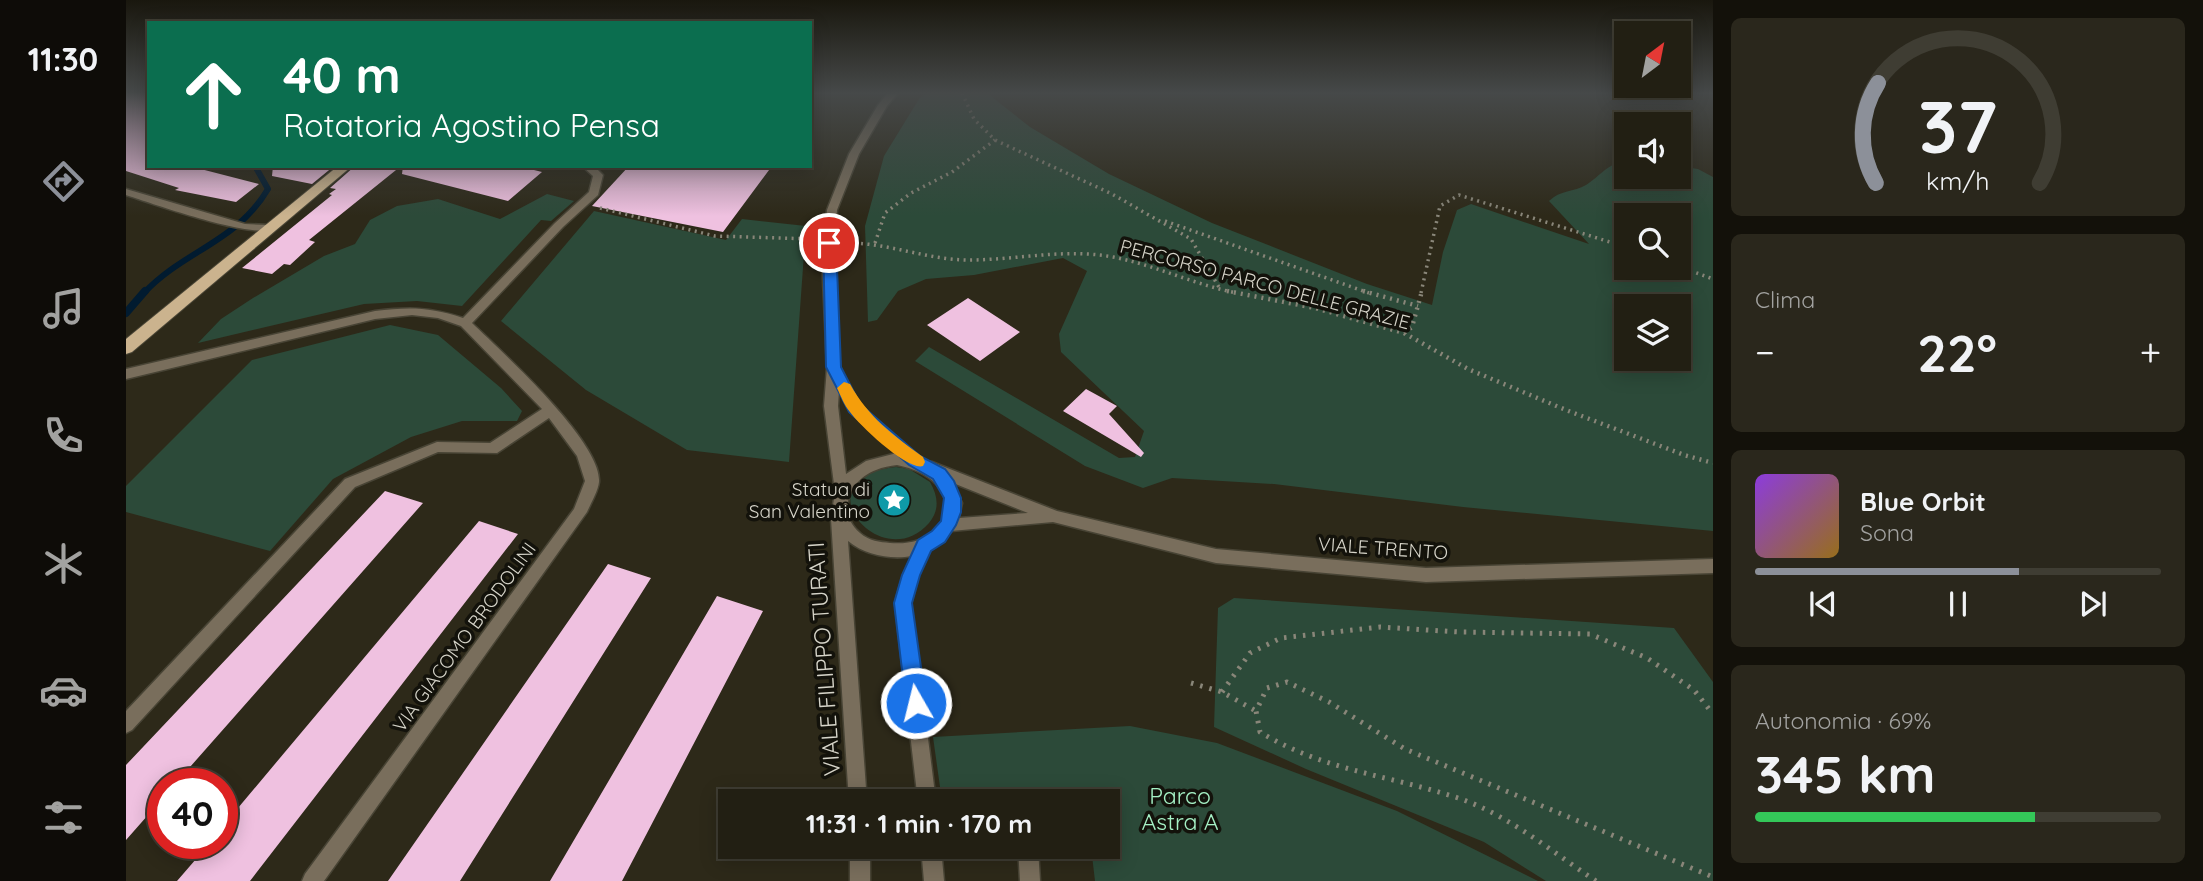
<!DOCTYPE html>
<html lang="it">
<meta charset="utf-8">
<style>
:root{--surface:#221f13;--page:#2a271c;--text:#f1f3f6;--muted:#a2a2a0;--line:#3f3d33;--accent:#8c9099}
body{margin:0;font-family:Quicksand,sans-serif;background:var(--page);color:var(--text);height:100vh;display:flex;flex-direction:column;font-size:26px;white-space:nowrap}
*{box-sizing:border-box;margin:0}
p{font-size:23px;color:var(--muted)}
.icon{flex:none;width:38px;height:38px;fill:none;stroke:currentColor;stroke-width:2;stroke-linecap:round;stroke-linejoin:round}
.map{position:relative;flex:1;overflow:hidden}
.side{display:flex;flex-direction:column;gap:18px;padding:18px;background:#13110a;width:490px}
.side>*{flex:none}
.banner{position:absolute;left:21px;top:21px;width:665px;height:147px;border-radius:0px;box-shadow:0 4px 18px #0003,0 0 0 2px var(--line);background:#0b6e4f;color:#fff;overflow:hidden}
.needle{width:46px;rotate:32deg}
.tools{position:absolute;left:1488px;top:21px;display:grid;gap:14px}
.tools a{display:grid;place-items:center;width:77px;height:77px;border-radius:0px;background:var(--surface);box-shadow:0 4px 18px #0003,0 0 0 2px var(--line);font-size:35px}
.speed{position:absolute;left:21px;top:768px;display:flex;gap:14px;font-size:35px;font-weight:700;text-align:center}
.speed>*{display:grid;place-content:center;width:91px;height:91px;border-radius:50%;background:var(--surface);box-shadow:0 4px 18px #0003,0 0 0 2px var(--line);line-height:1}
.speed .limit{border:10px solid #d22;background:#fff;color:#111}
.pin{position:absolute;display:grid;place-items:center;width:60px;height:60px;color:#fff;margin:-30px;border:4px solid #fff;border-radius:50%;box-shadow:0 2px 7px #0007}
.me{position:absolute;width:77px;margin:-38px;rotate:352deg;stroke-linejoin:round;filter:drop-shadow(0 0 5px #0008)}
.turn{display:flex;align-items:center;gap:24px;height:147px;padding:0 21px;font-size:32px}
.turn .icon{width:91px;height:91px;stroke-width:2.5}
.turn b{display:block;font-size:49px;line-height:60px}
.big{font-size:52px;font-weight:700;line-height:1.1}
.side .tile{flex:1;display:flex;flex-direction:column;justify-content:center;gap:10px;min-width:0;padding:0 24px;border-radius:10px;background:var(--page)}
.side .dial{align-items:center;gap:0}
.dial svg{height:182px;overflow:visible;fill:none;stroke:var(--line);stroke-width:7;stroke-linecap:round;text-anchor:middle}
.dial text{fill:var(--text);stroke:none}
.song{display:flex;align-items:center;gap:21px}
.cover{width:84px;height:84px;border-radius:10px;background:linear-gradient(135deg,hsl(270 70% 55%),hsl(40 70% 35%))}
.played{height:7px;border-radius:4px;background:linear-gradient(90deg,var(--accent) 65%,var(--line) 65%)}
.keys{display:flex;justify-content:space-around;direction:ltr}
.heat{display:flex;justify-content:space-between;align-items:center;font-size:38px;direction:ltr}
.charge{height:10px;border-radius:5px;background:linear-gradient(90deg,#34c759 69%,var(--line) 0)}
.trip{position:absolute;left:592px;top:789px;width:402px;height:70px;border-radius:0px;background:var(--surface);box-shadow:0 4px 18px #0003,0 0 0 2px var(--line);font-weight:700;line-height:70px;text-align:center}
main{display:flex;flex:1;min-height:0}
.menu{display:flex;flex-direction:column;width:126px;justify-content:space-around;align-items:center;background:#0e0c08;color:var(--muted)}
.menu .icon{width:49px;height:49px}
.menu .selected{color:var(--accent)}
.menu b{font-size:32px;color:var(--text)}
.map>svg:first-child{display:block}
.green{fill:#2c4a39;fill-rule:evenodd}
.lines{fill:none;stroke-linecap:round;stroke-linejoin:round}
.stream-far1{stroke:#011b30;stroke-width:6}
.stream{stroke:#011b30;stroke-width:8}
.building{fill:#efc1e0}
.minor-casing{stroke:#484435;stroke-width:3}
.tertiary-casing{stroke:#484435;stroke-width:3}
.primary-casing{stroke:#484435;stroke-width:2}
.path-far2{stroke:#898679;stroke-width:3.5;stroke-dasharray:2 4.5;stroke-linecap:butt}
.path-far1{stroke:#898679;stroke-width:4.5;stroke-dasharray:2 5;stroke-linecap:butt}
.path{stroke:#898679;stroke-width:5;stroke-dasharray:2.5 7;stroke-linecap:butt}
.minor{fill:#796e5c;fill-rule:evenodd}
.tertiary{fill:#796e5c;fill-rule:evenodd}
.primary{fill:#cbb38e;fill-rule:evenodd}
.route{fill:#1a73e8;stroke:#114b97;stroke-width:2}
.slow{fill:#f59e0b}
.labels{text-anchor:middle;stroke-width:7;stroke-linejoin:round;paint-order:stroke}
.street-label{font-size:19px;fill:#d6d4c9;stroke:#13120b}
.poi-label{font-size:19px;fill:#d6d4c9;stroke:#13120b;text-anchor:end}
.near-street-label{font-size:23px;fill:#d6d4c9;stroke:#13120b}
.near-park-label{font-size:23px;fill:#a5f1c5;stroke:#13120b}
</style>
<main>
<nav class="menu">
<b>11:30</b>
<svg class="icon selected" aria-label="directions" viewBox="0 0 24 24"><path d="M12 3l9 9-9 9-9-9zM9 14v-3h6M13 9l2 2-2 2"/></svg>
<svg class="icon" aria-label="music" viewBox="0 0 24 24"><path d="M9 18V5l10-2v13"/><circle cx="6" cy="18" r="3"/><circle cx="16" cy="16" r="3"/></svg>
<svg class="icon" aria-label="phone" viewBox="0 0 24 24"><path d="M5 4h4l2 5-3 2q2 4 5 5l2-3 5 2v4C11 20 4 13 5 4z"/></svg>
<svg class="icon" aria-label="climate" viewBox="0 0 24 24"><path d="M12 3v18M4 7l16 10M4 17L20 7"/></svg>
<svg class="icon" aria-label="car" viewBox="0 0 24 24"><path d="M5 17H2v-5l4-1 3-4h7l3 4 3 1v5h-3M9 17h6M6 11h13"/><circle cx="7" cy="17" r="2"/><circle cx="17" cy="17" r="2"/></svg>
<svg class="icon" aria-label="filters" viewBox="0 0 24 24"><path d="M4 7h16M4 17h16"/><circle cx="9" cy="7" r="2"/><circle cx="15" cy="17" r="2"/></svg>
</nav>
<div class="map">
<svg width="1587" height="881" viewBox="0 0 1587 881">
<rect width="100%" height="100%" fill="#2d2919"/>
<path class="green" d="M800,93H861L904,127L983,174L1086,223L1241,284L1306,305L1317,252L1331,210L1345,204L1463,244L1423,201C1434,190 1448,192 1460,185C1473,177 1484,161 1500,162V177H1552V166L1572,169L1587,177V531L1337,507L1148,484L1046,478L1017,488L959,466L789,361L803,347L993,458L1009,457L1018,431L935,352L933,334L961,271L937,258L848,275L800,279L772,291L751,320L742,322L739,226L758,156L793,99ZM1500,215H1552V268H1500ZM1500,306H1552V359H1500Z
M421,194L448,201L425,221L415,220L336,306L291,301L238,304L72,343L95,319L127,298L198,256L229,244L244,220L271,206L312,199L374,219Z
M468,211L600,240L616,219L680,226L663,462L561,450L460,390L375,321Z
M264,325L312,335L375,388L396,411L391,421H336L285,437L207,479L144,551L0,512V486L126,360Z
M770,467L783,469L804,482C812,496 814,510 803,523C755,578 672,477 770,467Z
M1108,598L1548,628L1587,682V881H1420L1358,842L1180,769L1088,727L1092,608Z
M1004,726L1091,743L1271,811L1412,881H969L965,847H982V802L816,801L807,737Z"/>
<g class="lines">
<path class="stream-far1" d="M18,293C57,251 111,242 142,189L129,166"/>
<path class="stream" d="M0,313L19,291"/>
</g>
<path class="building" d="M0,93H23V166H63L133,184L110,202L49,190L53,188L0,171Z
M147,166H208L186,184L146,176Z
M229,166H275L183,240L189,242L164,265L158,264L146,274L116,268L206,195L203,194L210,189L204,188Z
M277,166H392L416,172L382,201L276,174Z
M503,166H646L597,232L466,206Z
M842,298L894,332L854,361L801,325Z
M960,389L991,406L983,414L1018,453L1015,457L937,411Z
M259,491L297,503L49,784H37V798L0,840V765Z
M353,521L392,534L124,881H51L83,844H96V827Z
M482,564L525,578L334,881H262Z
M591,596L637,611L496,881H424Z"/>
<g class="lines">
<defs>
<path id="minor" d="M456,166H468L477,175L472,195L437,227L346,323C375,351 476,442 473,482C472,491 465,503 461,512L198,881H176L179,874L448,509L459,481L451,456L423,418L371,453L312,452L229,487L6,730L0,733V711L219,479L311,442L364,443L416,409L335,326L312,318L286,315L249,319L0,379V369L249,311C283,307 304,307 337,318L429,223L463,192L467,176Z
M0,189L119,224L143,225L149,228C131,241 25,203 0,195Z
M892,847H912L914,881H894Z"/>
<path id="tertiary" d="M762,93H772L761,106L733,154L711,210L708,258L714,368L734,405L795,460L806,462L931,511L1090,549L1300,568L1587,559V573L1300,582L1090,563L927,522L825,531C820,540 811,543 805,550C793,563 790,587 785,603L810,802H792L769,603L777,575L786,556C765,560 739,555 722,541L741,802H723L705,519L709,492L698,406L701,367L696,258L701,210L723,154L752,105ZM713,390L724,412L771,453L740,461L720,474L712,406ZM771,465C846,480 827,549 764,543C754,542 743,541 734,533C710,513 723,480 750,470C757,467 764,466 771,465ZM827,483L902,513L833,518L836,503Z
M724,847H744V881H724Z
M795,847H815L818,881H798Z"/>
<path id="primary" d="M212,166H226L6,352L0,354V339Z"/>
</defs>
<use href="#minor" class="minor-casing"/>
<use href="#tertiary" class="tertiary-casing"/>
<use href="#primary" class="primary-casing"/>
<path class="path-far2" d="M836,93L848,119L869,140L986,194L1065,239L1094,289
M474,208L589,236L686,239
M1039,221L1243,293
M722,243C763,243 802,260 843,260C891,260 939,248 987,257C1029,265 1069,285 1111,293
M749,243L759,213L785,193L826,172L869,140
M1552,266L1587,279
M1295,293L1314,206L1333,195L1500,247"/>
<path class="path-far1" d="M1101,291L1189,308L1278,333L1342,369L1440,410L1558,455L1587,463
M1237,291L1292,306
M1278,333L1286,327L1296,291"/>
<path class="path" d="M1065,683L1096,692L1130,711
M1096,692L1124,653L1155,638L1254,627L1333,632L1464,634L1521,658L1568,690L1587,714
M1470,881C1426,852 1383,815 1332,798C1263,775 1198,771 1134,732L1130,711L1141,688L1161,682L1203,702L1279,749L1587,877"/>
<use href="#minor" class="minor"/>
<use href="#tertiary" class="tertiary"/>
<use href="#primary" class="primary"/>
</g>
<linearGradient id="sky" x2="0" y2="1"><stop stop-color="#19170e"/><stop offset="0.43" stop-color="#464949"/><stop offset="1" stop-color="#464949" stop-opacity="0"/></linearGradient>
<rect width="1587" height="216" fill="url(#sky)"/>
<path class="route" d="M703,239L710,243L715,367L734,404L794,456L819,469L828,481L835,498V512L830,525L819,542L805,551L794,575L786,603L800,703L797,709L790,712L783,709L780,703L768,603L776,575L792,540L806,531L815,521L818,498L807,479L783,465L723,412L700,367L697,243Z"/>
<path class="slow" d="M718,382L724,384C743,418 766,434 797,457L799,462L797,466C782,471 734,426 724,412C718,405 715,396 711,388Z"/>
<defs>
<symbol id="sight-disc" viewBox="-11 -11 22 22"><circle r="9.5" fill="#0f9aa8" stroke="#13120b"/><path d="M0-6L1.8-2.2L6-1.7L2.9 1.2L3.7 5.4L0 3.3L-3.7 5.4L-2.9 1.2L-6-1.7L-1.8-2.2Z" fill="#fff"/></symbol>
</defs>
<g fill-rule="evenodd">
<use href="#sight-disc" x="749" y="481" width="38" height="38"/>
</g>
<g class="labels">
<g class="street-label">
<text transform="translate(1139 284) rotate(15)" y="7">PERCORSO PARCO DELLE GRAZIE</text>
<text transform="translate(1257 548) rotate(4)" y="7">VIALE TRENTO</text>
<text transform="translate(338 637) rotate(-54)" y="7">VIA GIACOMO BRODOLINI</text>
</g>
<g class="poi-label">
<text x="744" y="496">Statua di<tspan x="744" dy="22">San Valentino</tspan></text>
</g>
<g class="near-street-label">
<text transform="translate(698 659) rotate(-94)" y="8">VIALE FILIPPO TURATI</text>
</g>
<g class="near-park-label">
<text x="1054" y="804">Parco<tspan x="1054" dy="26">Astra A</tspan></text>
</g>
</g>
</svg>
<div class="tools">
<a><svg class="needle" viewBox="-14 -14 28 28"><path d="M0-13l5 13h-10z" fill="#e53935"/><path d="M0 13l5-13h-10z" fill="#a2a2a0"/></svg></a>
<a><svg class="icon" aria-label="sound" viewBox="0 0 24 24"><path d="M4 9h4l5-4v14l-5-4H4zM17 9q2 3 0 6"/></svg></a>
<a><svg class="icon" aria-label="search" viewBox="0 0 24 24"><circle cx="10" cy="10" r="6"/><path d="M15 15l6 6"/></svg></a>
<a><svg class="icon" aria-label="layers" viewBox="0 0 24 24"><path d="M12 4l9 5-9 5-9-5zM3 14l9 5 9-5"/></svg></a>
</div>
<div class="speed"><div class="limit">40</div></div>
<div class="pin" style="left:703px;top:243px;background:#d93025"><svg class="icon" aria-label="arrive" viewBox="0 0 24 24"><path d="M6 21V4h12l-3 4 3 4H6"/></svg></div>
<svg class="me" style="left:790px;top:703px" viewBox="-20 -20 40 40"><circle r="17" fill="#1a73e8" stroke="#fff" stroke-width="3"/><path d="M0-11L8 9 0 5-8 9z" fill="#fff"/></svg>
<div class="trip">11:31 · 1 min · 170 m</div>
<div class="banner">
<div class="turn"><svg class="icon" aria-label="ahead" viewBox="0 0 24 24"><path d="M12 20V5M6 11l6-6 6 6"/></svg><div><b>40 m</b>Rotatoria Agostino Pensa</div></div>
</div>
</div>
<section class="side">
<div class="tile dial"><svg viewBox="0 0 100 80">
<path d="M14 69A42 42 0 1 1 86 69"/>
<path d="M14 69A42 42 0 0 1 15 25" stroke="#8c9099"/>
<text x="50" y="56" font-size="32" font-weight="700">37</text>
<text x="50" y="72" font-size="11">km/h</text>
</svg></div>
<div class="tile"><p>Clima</p>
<div class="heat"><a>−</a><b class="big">22°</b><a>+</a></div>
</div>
<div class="tile">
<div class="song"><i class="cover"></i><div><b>Blue Orbit</b><p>Sona</p></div></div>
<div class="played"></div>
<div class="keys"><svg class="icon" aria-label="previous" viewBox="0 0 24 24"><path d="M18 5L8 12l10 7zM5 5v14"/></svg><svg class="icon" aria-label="pause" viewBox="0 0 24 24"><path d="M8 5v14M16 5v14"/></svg><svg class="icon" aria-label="next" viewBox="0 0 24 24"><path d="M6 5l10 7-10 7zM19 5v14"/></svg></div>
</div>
<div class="tile"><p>Autonomia · 69%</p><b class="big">345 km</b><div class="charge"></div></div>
</section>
</main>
